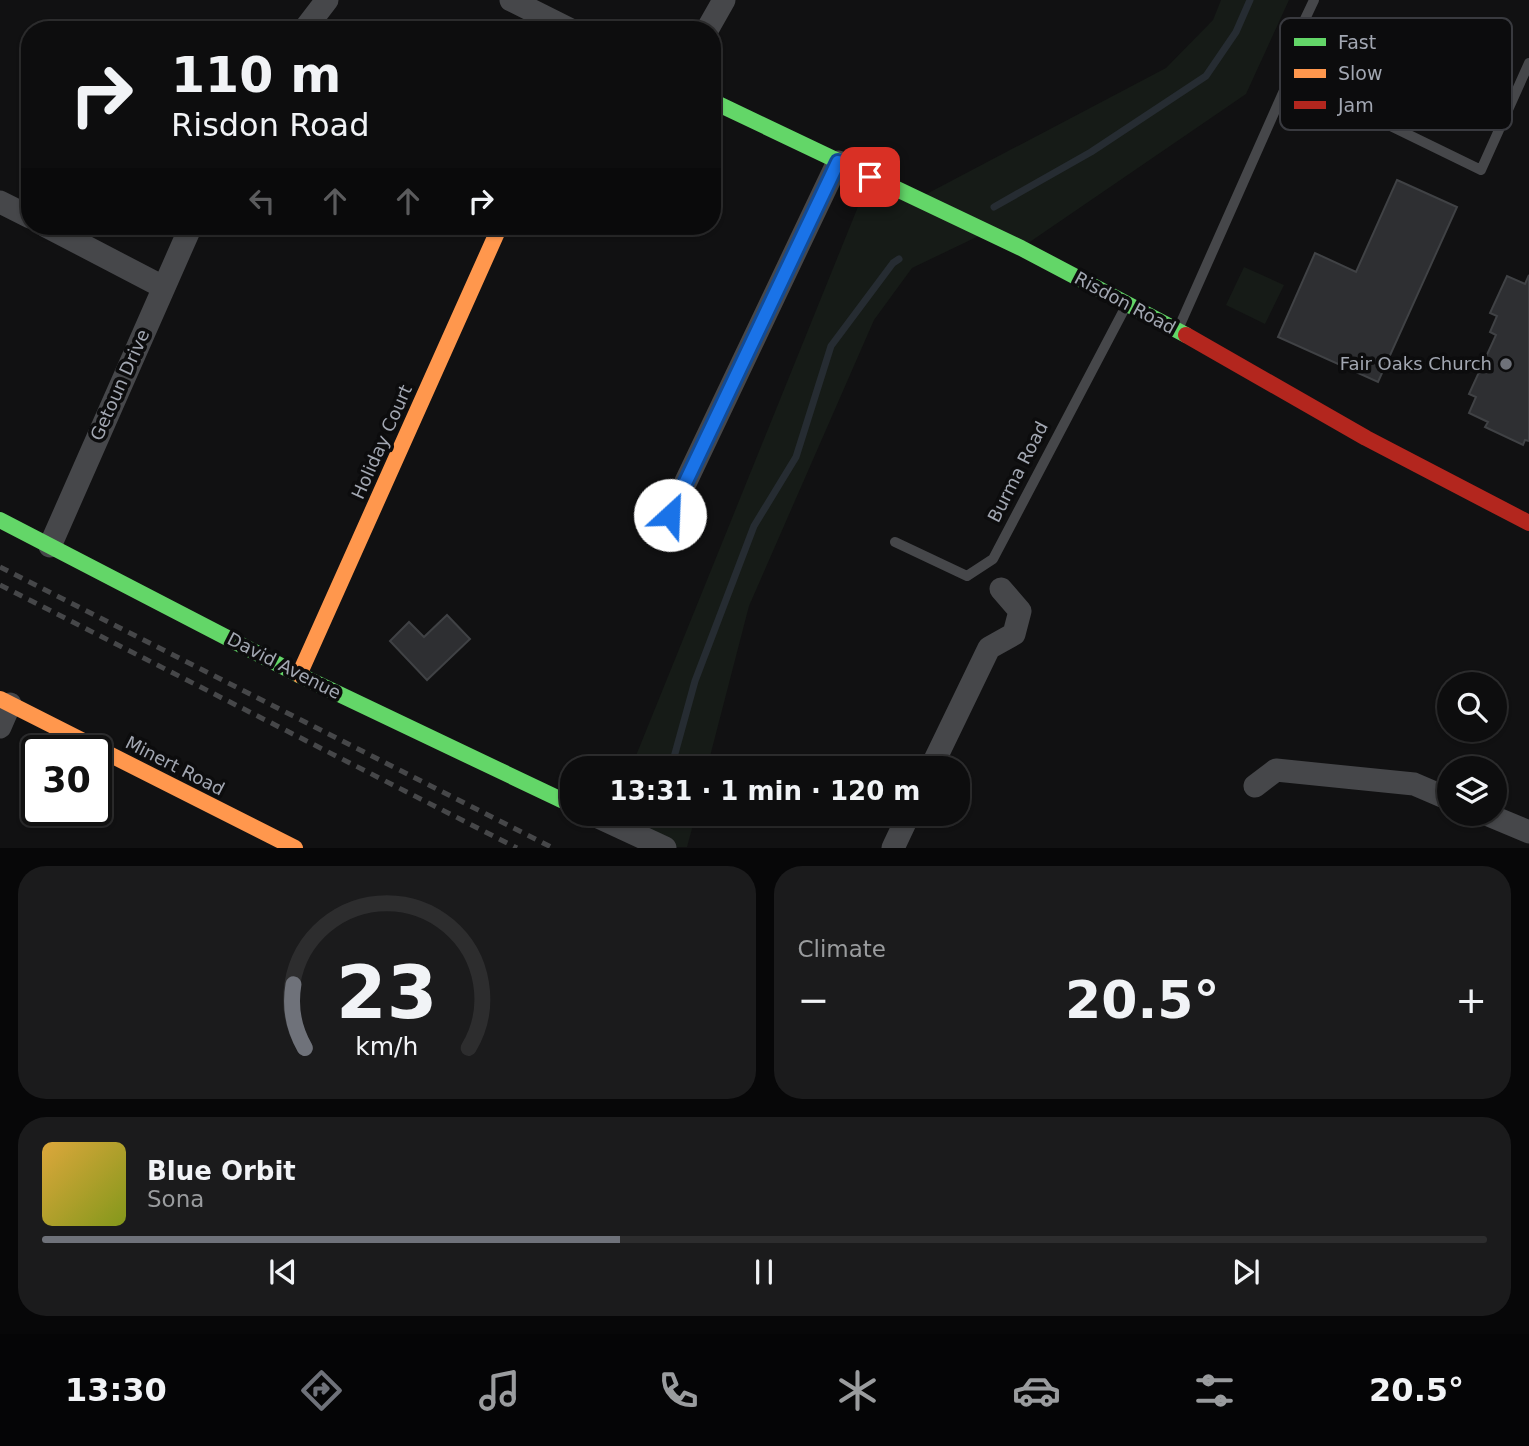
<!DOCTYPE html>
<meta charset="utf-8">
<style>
:root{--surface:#0d0d0e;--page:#1b1b1c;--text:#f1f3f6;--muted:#9a9c9e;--line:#2d2d2e;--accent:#6f727a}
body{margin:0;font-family:"DejaVu Sans",sans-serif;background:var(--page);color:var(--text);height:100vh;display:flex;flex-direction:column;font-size:26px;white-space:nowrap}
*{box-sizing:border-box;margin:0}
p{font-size:23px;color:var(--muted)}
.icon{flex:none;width:38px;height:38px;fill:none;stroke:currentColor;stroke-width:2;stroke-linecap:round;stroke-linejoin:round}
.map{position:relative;height:848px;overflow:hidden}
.side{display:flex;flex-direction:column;gap:18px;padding:18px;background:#070708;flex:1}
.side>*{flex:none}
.hud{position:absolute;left:21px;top:21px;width:700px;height:214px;border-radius:28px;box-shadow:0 2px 5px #0004,0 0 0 2px var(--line);background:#0d0d0e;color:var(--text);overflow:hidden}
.buttons{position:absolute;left:1437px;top:672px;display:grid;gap:14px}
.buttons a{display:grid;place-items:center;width:70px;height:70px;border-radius:50%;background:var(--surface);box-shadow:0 2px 5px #0004,0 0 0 2px var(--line);font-size:35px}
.speed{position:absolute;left:21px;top:735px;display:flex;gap:14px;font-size:35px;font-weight:700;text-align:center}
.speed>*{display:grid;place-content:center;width:91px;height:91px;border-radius:50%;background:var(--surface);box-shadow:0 2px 5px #0004,0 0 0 2px var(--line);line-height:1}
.speed .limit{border:4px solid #111;border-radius:10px;background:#fff;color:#111}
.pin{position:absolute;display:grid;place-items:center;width:60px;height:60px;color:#fff;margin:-30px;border-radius:14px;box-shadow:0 4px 10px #0006}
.me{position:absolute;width:77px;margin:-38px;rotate:25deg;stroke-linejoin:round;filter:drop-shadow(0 0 5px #0008)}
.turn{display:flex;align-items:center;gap:24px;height:147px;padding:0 35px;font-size:32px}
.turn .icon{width:91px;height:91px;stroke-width:2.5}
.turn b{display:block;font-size:49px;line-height:60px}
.lanes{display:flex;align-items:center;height:66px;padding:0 35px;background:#0003;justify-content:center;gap:35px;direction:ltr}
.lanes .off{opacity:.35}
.big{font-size:52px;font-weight:700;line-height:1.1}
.side .widget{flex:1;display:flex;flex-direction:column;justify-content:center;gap:10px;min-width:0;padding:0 24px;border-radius:28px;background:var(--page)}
.side .dial{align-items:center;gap:0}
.dial svg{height:182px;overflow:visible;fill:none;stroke:var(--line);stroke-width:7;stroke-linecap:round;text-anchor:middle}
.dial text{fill:var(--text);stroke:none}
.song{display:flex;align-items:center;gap:21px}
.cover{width:84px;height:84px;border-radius:10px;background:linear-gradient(135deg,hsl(40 70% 55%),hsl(70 70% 35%))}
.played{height:7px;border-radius:4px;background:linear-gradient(90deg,var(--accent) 40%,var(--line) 40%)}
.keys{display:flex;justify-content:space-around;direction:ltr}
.heat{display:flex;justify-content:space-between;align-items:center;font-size:38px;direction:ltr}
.side .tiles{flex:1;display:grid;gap:18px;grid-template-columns:1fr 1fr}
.widget:last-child{grid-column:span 2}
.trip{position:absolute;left:560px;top:756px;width:410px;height:70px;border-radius:28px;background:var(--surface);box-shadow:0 2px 5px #0004,0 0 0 2px var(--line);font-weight:700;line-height:70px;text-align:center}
.menu{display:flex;height:112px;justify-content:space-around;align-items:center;background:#050506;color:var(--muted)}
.menu .icon{width:49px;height:49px}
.menu .active{color:var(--accent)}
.menu b{font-size:32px;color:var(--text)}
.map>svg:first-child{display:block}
.green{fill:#161b17}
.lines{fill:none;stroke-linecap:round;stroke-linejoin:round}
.stream{stroke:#262c32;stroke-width:7}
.building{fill:#2e2f32;stroke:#404245;stroke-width:2}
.lane{stroke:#46474a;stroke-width:10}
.street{stroke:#46474a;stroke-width:23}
.fast{stroke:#63d668;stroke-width:16}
.slow{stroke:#ff974d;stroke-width:16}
.jam{stroke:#b3261e;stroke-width:16}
.rail{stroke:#464749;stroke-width:5;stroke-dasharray:9 7;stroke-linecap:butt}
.route-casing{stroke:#114b97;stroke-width:18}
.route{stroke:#1a73e8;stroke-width:12}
.poi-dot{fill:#6f727a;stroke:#0c0c0d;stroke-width:2.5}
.labels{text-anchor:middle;stroke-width:7;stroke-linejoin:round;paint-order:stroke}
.street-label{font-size:18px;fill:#a2a7b2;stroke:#0c0c0d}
.poi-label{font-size:18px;fill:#a2a7b2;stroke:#0c0c0d;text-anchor:end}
.key{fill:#0c0c0d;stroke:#393a3f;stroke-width:2}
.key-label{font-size:19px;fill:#a2a7b2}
</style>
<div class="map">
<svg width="1529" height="848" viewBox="0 0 1529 848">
<rect width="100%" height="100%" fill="#111112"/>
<path class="green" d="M1221,0H1289L1246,94L1021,248L985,233L912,268L874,320L749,606L707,768H631L870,177L917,199L1166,68L1213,20Z
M1244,267L1284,285L1265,324L1226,305Z
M612,814H696L687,847H665Z"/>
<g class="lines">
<path class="stream" d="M994,207L1091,152L1206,76L1236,32L1250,0
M671,768L695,681L754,526L796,457L831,346L893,263L899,259"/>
</g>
<path class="building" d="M1397,180L1457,207L1378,382L1278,337L1315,253L1356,272Z
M1529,275V441L1525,440L1523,445L1485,427L1488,422L1469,413L1476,397L1469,394L1496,335L1490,332L1497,316L1490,313L1507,276L1525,284Z
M447,615L470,639L427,680L390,641L409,622L424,637Z"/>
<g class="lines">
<path class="lane" d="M1290,77L1481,170L1529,63
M1179,327L1290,77L1288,55L1314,0
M895,542L967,576L993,559L1126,306"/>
<path class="street" d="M511,0L571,30
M304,30L327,0
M707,30L724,0
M0,202L30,217
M46,226L163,287
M670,515L838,162
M50,546L191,226
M0,727L10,704
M931,768L989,648L1014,634L1020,611L1001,589
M1255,786L1276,770L1414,784L1449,799
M592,814L665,848
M1486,814L1529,832
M893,848L909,814"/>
<path class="fast" d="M712,101L1021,248L1186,335
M0,520L299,675L572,805"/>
<path class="slow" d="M299,675L500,226
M0,699L295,848"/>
<path class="jam" d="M1186,335L1366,438L1529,523"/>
<path class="rail" d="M0,567L553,848
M0,585L517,848"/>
</g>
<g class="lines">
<defs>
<path id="route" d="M670,515L838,162L870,177"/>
</defs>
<use href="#route" class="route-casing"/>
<use href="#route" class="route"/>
</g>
<circle class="poi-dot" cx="1506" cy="364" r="7"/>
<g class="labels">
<g class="street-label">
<text transform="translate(1125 303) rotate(28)" y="6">Risdon Road</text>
<text transform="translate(120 385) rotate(-66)" y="6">Getoun Drive</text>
<text transform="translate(382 442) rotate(-66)" y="6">Holiday Court</text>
<text transform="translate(1018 472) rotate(-63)" y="6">Burma Road</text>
<text transform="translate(284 666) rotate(27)" y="6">David Avenue</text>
<text transform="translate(175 766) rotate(27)" y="6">Minert Road</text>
</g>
<g class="poi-label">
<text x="1492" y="370">Fair Oaks Church</text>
</g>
</g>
<rect x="1280" y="18" width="232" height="112" rx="10" class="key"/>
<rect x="1294" y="38" width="32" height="8" fill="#63d668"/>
<rect x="1294" y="69" width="32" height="9" fill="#ff974d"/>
<rect x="1294" y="101" width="32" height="8" fill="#b3261e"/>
<g class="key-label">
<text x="1338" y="49">Fast</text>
<text x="1338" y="80">Slow</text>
<text x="1338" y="112">Jam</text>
</g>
</svg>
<div class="buttons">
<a><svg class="icon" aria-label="search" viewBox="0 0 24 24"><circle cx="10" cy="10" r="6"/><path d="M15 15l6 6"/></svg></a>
<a><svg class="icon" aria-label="layers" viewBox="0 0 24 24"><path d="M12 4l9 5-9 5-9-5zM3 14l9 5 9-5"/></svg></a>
</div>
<div class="speed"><div class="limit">30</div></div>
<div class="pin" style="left:870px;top:177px;background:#d93025"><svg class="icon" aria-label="arrive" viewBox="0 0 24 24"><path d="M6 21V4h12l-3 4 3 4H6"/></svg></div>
<svg class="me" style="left:670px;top:515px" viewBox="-20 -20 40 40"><circle r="19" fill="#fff"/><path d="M0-13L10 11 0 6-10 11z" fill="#1a73e8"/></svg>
<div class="trip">13:31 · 1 min · 120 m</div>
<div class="hud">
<div class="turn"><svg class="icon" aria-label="right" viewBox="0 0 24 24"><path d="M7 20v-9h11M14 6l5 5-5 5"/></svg><div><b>110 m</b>Risdon Road</div></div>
<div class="lanes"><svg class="icon off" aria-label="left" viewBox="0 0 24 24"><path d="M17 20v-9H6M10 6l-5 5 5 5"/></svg><svg class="icon off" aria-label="ahead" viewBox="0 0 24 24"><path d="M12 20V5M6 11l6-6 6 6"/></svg><svg class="icon off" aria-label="ahead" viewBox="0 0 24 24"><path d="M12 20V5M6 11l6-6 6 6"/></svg><svg class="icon" aria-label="right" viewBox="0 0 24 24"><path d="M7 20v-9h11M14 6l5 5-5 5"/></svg></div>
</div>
</div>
<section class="side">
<div class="tiles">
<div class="widget dial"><svg viewBox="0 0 100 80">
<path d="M14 69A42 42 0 1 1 86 69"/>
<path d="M14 69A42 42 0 0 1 9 41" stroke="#6f727a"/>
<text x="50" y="56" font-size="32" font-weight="700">23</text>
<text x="50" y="72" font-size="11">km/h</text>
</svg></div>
<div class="widget"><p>Climate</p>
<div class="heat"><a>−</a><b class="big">20.5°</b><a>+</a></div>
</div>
<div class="widget">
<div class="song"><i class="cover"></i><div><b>Blue Orbit</b><p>Sona</p></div></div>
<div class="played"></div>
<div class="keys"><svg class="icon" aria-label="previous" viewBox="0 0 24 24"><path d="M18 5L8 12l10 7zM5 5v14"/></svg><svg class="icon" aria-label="pause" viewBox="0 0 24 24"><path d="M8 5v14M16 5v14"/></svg><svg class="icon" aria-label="next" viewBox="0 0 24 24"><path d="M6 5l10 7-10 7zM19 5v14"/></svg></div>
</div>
</div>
</section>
<nav class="menu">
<b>13:30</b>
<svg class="icon active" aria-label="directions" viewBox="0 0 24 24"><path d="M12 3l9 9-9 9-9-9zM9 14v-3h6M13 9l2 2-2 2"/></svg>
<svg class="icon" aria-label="music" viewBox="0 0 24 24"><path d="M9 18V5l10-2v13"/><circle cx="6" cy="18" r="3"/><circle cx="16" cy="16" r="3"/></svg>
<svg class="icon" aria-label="phone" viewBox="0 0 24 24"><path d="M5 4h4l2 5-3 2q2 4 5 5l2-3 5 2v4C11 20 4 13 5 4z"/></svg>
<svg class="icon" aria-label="climate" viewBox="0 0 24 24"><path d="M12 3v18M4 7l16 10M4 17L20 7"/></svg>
<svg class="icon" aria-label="car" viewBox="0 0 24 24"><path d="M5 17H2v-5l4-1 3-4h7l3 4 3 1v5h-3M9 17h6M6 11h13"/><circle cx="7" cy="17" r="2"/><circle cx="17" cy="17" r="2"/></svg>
<svg class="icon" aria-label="filters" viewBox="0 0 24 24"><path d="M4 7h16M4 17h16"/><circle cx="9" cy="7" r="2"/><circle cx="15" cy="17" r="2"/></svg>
<b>20.5°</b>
</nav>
